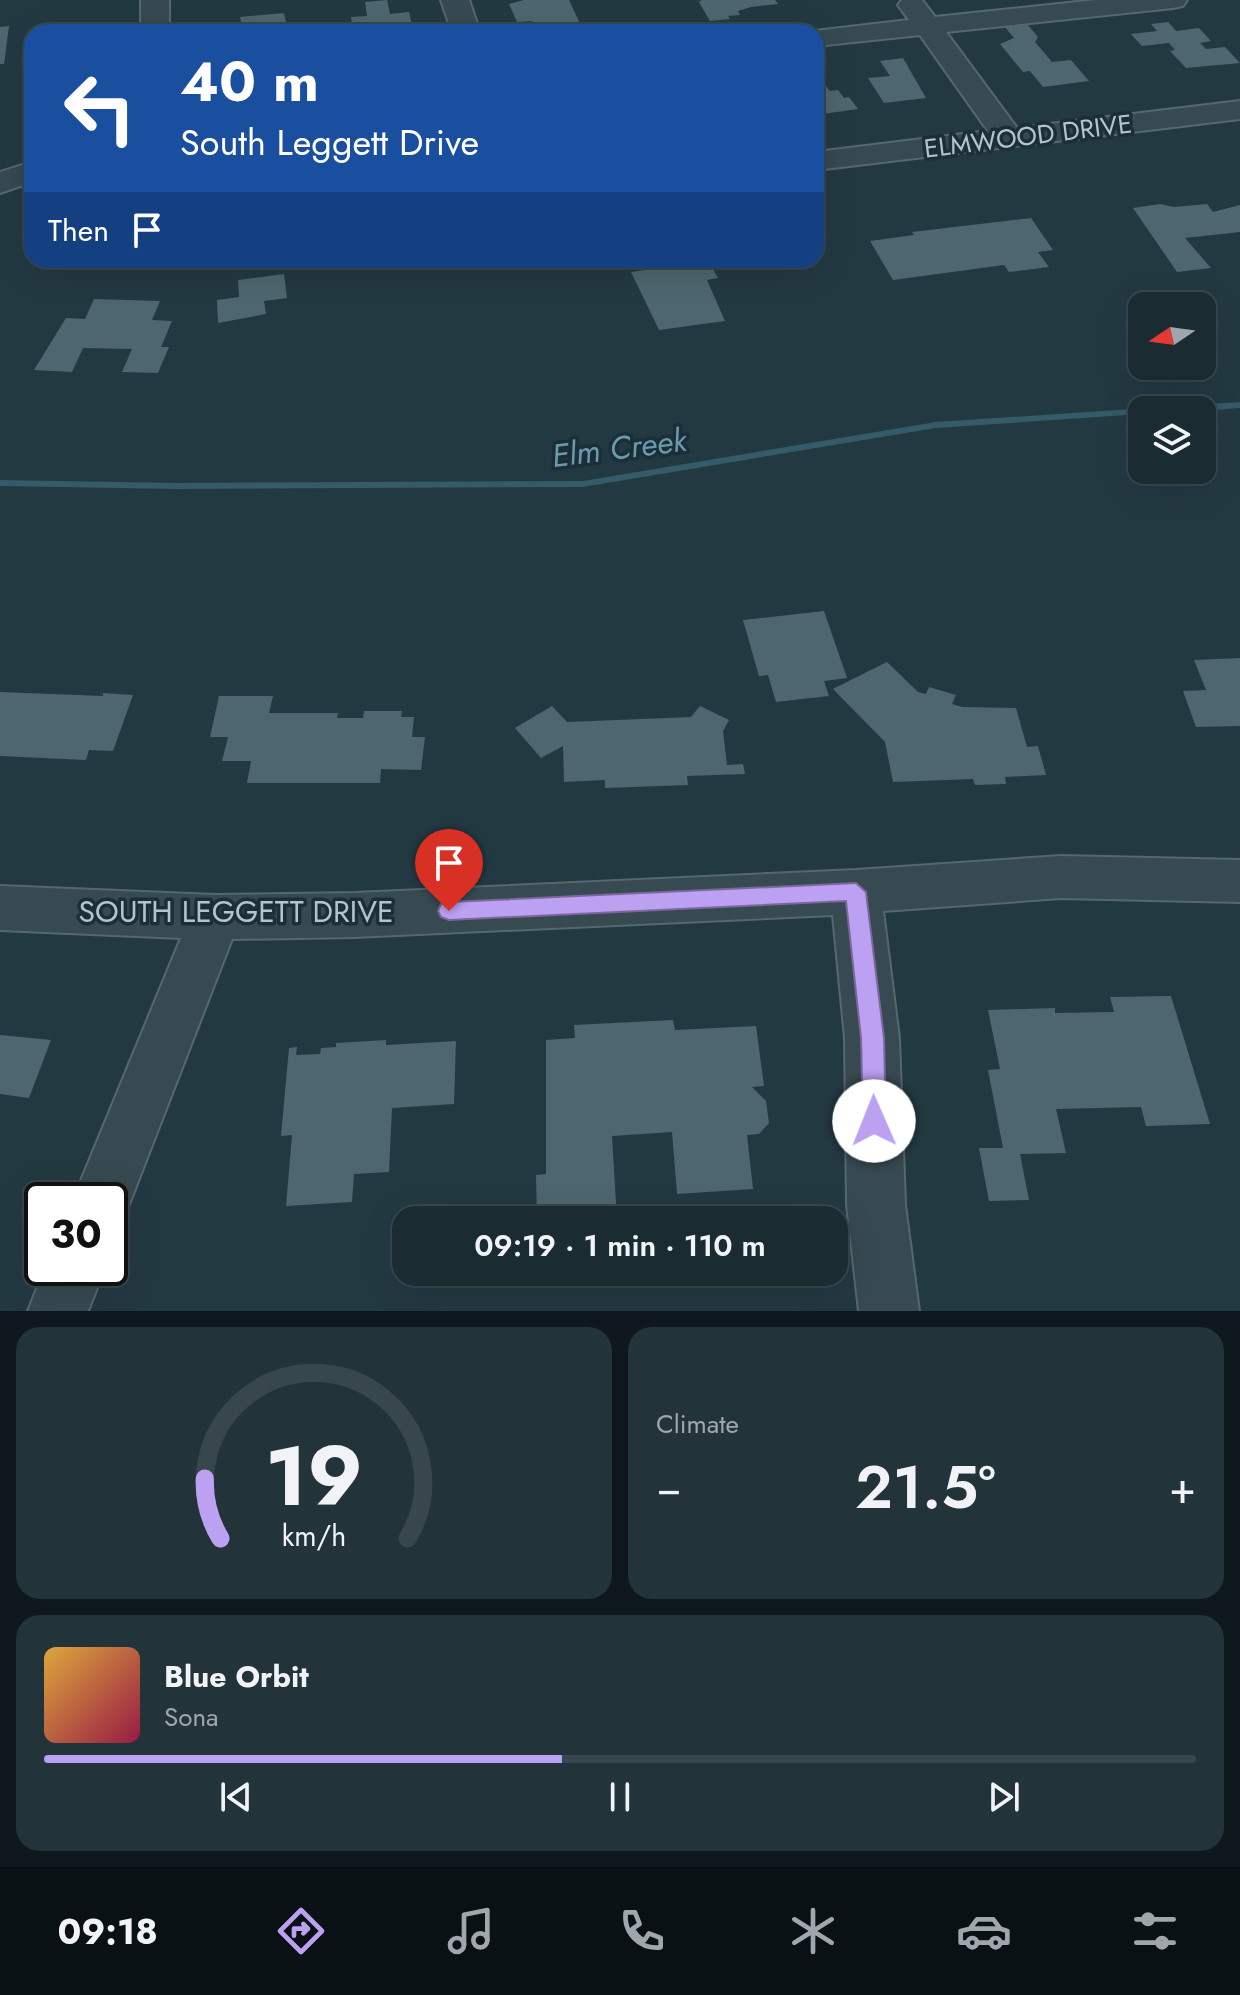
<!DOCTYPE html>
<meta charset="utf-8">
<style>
:root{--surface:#1a2b32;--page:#23333a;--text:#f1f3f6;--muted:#9fa7ac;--line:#38474d;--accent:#bca0f2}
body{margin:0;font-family:Jost,sans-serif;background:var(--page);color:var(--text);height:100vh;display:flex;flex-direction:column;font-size:30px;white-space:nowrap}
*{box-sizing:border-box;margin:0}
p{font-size:26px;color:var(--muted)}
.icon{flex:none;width:44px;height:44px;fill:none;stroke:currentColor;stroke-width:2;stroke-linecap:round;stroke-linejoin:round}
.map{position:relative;height:1311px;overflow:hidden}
.panel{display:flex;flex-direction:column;gap:16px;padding:16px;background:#0e181c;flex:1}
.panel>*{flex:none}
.banner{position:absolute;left:24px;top:24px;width:800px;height:244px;border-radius:24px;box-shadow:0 8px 32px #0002,0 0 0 2px var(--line);background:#1a4fa0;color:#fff;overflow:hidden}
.needle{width:52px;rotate:257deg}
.buttons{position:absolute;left:1128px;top:292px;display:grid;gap:16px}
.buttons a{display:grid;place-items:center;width:88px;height:88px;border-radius:16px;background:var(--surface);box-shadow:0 8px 32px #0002,0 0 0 2px var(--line);font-size:40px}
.speed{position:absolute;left:24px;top:1182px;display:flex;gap:16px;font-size:40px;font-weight:700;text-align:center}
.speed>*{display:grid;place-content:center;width:104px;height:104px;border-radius:50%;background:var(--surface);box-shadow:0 8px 32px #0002,0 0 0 2px var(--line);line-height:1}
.speed .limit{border:4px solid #111;border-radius:12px;background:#fff;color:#111}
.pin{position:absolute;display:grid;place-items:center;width:68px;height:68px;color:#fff;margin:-82px -34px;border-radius:50% 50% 50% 0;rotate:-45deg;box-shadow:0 0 8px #0007}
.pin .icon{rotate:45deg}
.me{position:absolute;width:88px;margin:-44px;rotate:359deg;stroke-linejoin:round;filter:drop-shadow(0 0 6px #0008)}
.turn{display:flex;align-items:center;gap:28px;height:168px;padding:0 24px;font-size:36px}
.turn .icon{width:104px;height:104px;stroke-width:2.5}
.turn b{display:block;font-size:56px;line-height:68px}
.then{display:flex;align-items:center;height:76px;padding:0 24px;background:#0003;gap:16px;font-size:30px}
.big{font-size:60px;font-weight:600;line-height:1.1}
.panel .widget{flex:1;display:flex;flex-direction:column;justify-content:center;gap:12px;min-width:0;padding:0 28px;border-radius:24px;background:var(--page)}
.panel .dial{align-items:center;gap:0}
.dial svg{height:208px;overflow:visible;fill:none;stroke:var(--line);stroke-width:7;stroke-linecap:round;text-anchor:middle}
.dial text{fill:var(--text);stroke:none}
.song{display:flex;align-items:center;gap:24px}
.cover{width:96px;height:96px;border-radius:12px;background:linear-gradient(135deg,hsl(40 70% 55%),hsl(340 70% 35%))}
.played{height:8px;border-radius:4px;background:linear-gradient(90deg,var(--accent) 45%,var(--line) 45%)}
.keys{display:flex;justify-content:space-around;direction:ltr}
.heat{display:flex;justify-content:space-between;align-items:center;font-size:44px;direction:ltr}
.panel .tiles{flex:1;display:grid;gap:16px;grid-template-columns:1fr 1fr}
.widget:last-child{grid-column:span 2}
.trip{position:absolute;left:392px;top:1206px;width:456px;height:80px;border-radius:24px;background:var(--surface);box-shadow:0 8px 32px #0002,0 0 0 2px var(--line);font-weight:600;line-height:80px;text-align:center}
.dock{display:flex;height:128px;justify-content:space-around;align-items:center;background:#0a1114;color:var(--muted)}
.dock .icon{width:56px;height:56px}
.dock .on{color:var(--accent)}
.dock b{font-size:36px;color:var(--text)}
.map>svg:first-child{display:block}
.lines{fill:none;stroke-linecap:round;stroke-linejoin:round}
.stream{fill:#355a6a;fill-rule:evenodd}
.building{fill:#4e666f}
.minor-casing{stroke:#55676f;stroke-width:4}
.minor{fill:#374951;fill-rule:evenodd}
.route{fill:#bca0f2;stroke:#7a689d;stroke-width:2}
.labels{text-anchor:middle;stroke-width:7;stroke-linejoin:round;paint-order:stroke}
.far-street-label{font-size:26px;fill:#b4c4cc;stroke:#1c2e37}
.street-label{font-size:30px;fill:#b4c4cc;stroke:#1c2e37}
.water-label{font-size:32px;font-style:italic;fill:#6a9aae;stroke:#1c2e37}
</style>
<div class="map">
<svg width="1240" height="1311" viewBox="0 0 1240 1311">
<rect width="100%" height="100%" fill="#233942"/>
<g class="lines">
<path class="stream" d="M1240,402V408L1202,411L1142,410V414L936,428L583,487L178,489L0,486V480L178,483L583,481L936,422Z"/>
</g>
<path class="building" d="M387,0L390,14L409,12L413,29L422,28L423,32H353L351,17L367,16L365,2Z
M524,0H569L582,28L537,32L532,21L517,22L509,4Z
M702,0H775L778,4L751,7L738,11L740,15L728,16L730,19L710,21L699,2Z
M284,13L288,32H243L240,17Z
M1022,18L1038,37L1035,42L1052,62L1071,60L1089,81L1043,87L1030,71L1023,72L1000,44L1014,38L999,20Z
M1168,22L1176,31L1199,28L1211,41L1200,43L1206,49L1225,47L1240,63L1186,68L1170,51L1175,50L1169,43L1142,46L1131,34L1157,31L1151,24Z
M9,26L4,64H0V27Z
M903,58L926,98L884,103L868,78L890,76L880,61Z
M825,85L830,91L838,90L844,98L849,97L858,109L816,115V86Z
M1160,204L1174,207L1207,204L1213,212L1240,205V232L1185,238L1211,268L1177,272L1133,208Z
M1031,218L1053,250L1038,252L1049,267L1009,272L1004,265L893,280L870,241L914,235L912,232Z
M686,265L687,269L712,267L718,278L707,280L725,321L659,330L631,272Z
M284,274L287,298L264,301L266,314L218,323L217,300L239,297L238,280Z
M94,299L160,301L152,320L172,321L161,347H169L158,373L122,372L132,349L83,348L72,372L34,370L66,318L85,319Z
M824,611L847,678L824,681L829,696L776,702L768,675L759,676L743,620Z
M1240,658V726L1196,727L1183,691L1206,690L1194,660Z
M887,662L918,692L926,694L929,687L956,695L952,704L962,707L1016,708L1027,747L1038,746L1046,775L1005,777L1006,784L975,785L973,779L893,782L885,742L833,689Z
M0,692L103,696V693L133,695L113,751L89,750L86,760L0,756Z
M219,696H273L269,713H338L337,718H363L364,711H402L401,717H414L412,737H425L421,770L381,769L380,783H247L251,761H222L228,737H210Z
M552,706L567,722L691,717L700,706L729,720L723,731L727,765L743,764L745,774L687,776L688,785L605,788V780L564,782L563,746L541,758L515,728Z
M1171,996L1210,1124L1146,1126L1141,1107L1056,1109L1066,1153L1020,1154L1029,1200L989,1201L979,1148H1003L988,1070L1000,1069L988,1010L1055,1008V1013L1114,1012L1110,997Z
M673,1020L675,1030L756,1026L764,1086L752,1087L766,1101L769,1123L759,1134L747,1135L753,1189L677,1194L672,1132L612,1136L617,1220H537L536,1175L546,1174V1040L575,1038L574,1025Z
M0,1035L51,1040L29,1098L0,1094Z
M386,1040V1045L456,1041L454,1104L392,1108L389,1172L354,1174L352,1202L286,1206L292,1135L281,1136L289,1048L297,1047L296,1055L320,1054L321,1048L336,1047V1043Z"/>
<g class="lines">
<defs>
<path id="minor" d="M141,0H169V32H141Z
M441,0H469L480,32H452Z
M902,0H922L935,17L1096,0H1187L1183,6L1173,8L946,32L1017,128L1240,101V119L816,170V152L988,131L920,35L816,46V32H806L909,20L898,5Z
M32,162V182L0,193V172Z
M1061,856L1240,860V902L1061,898L883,911L899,1038L905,1205L919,1311H859L847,1205L845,1038L833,915L355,937L232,939L123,1220L110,1226V1200H73L181,938L0,930V886L215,895L355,893L856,870Z
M45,1268H105L88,1311H28Z"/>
</defs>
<use href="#minor" class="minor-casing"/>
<use href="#minor" class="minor"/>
</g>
<path class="route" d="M856,883L866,892L884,1038L886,1121L882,1129L874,1132L866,1129L863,1121L861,1038L846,901L449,920L441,917L438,911L441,904L449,902Z"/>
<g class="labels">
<g class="far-street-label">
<text transform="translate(1028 136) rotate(-7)" y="9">ELMWOOD DRIVE</text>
</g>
<g class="street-label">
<text x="236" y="922">SOUTH LEGGETT DRIVE</text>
</g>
<g class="water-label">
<text transform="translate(619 448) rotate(-7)" y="11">Elm Creek</text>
</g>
</g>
</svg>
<div class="buttons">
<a><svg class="needle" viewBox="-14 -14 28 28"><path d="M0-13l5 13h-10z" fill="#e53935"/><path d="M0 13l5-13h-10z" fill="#9fa7ac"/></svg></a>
<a><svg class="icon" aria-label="layers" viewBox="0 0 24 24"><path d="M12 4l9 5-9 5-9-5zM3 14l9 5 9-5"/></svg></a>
</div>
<div class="speed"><div class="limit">30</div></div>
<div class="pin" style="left:449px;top:911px;background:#d93025"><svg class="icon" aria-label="arrive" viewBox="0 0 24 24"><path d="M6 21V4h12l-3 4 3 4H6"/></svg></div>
<svg class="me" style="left:874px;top:1121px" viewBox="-20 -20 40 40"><circle r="19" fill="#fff"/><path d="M0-13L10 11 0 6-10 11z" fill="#bca0f2"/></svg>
<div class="trip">09:19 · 1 min · 110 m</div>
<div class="banner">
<div class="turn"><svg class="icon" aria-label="left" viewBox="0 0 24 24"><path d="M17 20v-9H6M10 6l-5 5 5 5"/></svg><div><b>40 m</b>South Leggett Drive</div></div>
<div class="then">Then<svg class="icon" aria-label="arrive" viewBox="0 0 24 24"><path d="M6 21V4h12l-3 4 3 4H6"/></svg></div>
</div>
</div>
<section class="panel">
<div class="tiles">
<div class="widget dial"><svg viewBox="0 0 100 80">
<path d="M14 69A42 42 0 1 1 86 69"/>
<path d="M14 69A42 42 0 0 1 8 46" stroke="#bca0f2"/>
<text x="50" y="56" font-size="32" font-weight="700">19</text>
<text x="50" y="72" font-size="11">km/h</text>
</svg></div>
<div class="widget"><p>Climate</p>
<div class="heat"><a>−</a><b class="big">21.5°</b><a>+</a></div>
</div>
<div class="widget">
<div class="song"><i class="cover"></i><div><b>Blue Orbit</b><p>Sona</p></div></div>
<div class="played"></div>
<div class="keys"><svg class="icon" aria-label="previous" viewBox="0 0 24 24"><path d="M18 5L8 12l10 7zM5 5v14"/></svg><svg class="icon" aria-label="pause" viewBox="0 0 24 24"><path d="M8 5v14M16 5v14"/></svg><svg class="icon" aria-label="next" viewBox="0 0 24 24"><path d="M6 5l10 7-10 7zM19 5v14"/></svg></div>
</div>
</div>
</section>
<nav class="dock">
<b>09:18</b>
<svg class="icon on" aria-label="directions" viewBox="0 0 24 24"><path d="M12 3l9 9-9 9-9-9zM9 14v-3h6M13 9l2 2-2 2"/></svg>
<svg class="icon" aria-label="music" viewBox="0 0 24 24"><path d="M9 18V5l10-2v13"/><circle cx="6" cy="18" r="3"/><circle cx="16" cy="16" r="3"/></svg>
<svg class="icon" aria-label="phone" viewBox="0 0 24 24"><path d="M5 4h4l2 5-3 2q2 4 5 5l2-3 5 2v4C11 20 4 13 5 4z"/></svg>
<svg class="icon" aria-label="climate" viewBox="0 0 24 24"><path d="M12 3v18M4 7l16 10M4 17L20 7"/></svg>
<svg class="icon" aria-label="car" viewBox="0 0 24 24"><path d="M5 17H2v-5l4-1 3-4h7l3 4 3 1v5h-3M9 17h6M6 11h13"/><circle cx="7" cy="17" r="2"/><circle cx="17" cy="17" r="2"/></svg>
<svg class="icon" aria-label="filters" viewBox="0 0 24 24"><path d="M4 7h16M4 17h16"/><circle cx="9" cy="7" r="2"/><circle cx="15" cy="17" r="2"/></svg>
</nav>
